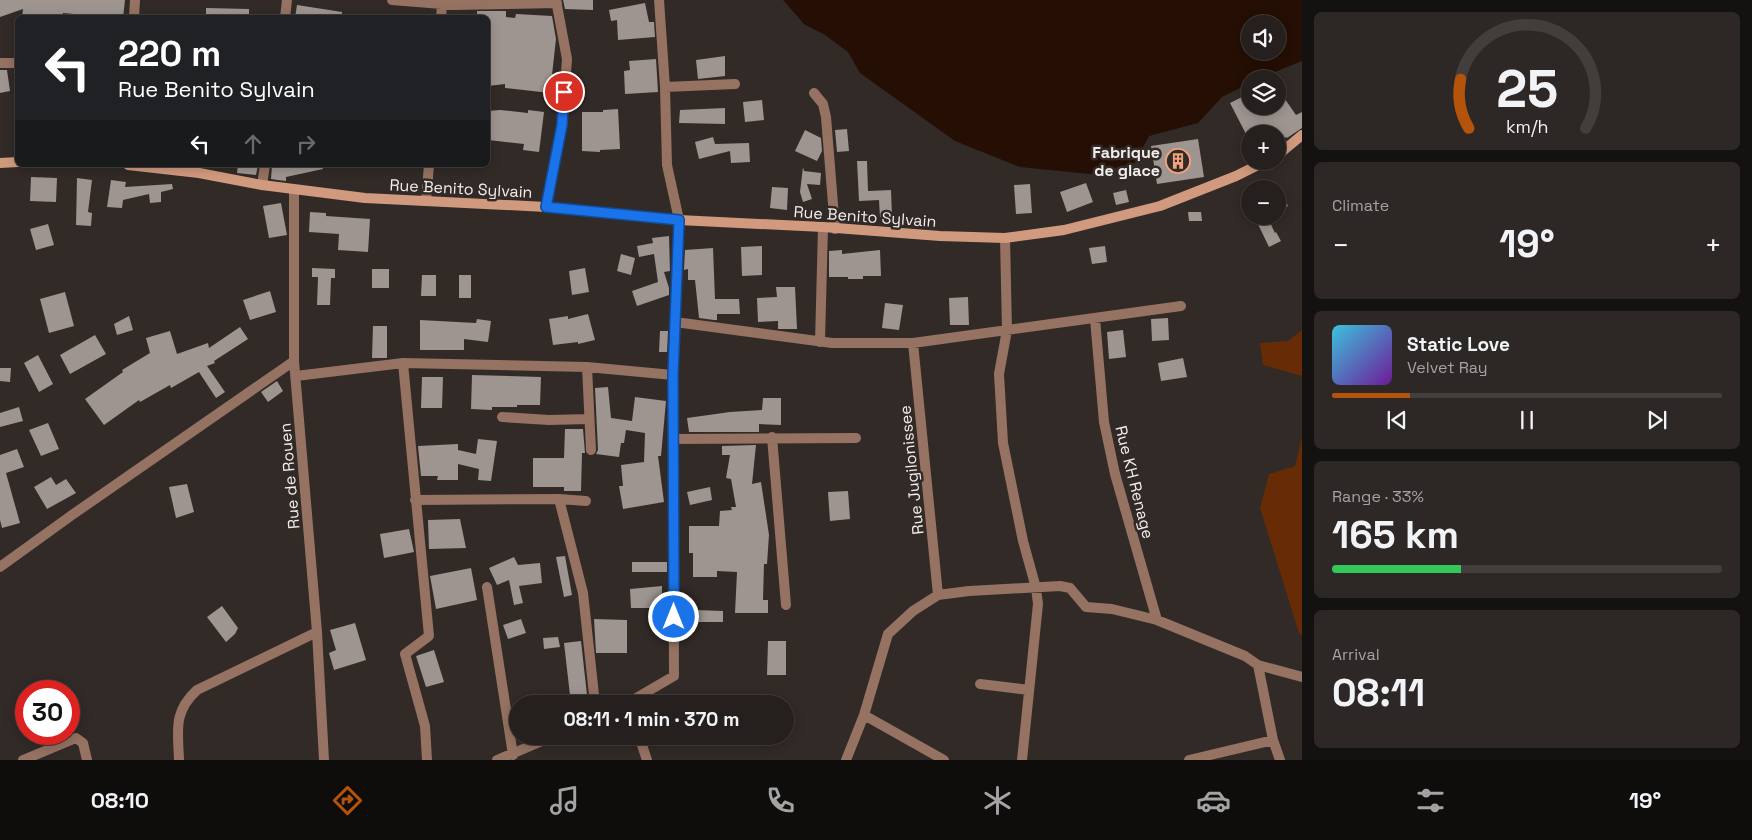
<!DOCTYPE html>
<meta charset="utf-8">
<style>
:root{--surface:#25201d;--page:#2d2826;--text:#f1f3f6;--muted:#a3a3a4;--line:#423e3b;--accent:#b45309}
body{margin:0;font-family:"Space Grotesk",sans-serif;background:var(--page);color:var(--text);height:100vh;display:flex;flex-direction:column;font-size:19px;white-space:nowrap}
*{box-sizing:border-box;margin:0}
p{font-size:16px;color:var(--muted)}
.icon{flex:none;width:28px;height:28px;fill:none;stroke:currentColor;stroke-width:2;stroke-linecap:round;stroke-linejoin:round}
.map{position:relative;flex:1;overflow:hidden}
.sheet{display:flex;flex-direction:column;gap:12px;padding:12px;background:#141210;width:450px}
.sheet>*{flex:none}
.guide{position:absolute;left:15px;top:15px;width:475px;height:152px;border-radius:8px;box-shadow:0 2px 12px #0003,0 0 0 1px var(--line);background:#202124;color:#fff;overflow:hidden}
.buttons{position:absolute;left:1241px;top:15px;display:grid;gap:10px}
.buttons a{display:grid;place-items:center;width:45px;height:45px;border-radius:50%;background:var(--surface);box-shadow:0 2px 12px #0003,0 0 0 1px var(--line);font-size:25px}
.speed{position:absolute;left:15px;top:680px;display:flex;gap:10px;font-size:25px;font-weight:700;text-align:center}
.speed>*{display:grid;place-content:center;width:65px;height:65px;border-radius:50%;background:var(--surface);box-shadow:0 2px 12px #0003,0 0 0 1px var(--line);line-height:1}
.speed .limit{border:8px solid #d22;background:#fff;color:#111}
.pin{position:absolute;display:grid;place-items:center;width:42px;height:42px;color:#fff;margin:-21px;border:2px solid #fff;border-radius:50%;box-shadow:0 1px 5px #0007}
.me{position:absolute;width:55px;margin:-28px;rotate:0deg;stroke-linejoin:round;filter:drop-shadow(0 0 4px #0008)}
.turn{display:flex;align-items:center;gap:18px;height:105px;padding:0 20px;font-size:22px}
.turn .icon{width:65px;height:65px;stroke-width:2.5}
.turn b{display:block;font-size:35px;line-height:42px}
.lanes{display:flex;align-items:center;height:48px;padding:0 20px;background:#0003;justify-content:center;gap:25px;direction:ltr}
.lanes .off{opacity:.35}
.big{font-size:38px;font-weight:700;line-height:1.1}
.sheet .widget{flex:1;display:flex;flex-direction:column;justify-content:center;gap:8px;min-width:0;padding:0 18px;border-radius:8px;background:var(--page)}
.sheet .dial{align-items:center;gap:0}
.dial svg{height:130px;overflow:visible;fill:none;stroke:var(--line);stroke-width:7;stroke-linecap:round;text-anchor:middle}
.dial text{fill:var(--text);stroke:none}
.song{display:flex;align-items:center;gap:15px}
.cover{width:60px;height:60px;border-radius:8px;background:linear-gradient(135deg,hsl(190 70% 55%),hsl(280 70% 35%))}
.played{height:5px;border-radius:2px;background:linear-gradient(90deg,var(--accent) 20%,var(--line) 20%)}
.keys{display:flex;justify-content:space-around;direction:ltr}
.heat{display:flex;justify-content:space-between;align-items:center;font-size:28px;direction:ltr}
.charge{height:8px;border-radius:4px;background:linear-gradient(90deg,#34c759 33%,var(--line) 0)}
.trip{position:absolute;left:509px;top:695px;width:285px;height:50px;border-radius:25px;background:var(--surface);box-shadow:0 2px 12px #0003,0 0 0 1px var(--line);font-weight:700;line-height:50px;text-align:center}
.dock{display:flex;height:80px;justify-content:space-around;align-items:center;background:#0f0d0c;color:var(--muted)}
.dock .icon{width:35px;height:35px}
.dock .on{color:var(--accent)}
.dock b{font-size:22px;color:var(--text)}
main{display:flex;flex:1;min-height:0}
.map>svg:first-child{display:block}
.green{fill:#672c05}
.water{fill:#250e03;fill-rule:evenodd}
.building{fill:#9e9591}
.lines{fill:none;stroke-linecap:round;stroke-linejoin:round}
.minor{stroke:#957261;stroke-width:10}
.secondary{stroke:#d19a7e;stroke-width:10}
.route-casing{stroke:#114b97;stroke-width:12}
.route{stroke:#1a73e8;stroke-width:9}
.labels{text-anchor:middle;stroke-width:5;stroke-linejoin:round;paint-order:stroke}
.poi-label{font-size:16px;font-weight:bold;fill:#f2edeb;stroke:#312a27;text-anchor:end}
.street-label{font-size:16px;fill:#f2edeb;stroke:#312a27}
</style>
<main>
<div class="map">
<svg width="1302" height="760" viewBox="0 0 1302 760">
<rect width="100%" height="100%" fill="#312a27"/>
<path class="green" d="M1302,330V376L1263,365L1260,343L1288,341Z
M1302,437V635L1299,633L1260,508L1269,474L1295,466Z"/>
<path class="water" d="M783,0H1302V61L1258,79H1250V83L1222,97L1198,123L1149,136L1135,163L1090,174L1020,167L955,141L860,73L848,52L825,35L804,24ZM1250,24H1278V51H1250Z"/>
<path class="building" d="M0,0H125L123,18H85V15L63,13L62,18H22L23,9L0,17Z
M563,0H593V10L565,9Z
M645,3L649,22H654L655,37L618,40L617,20L611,21L609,10Z
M297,5L342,12V18H295Z
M206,8L249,9V18H206Z
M477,11H506V17L515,18L516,14L552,16L556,39L550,93L505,88V84L488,86V18H477Z
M725,56V76L698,79L696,60Z
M656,59L658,92L625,94L624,71L630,70L629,61Z
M0,70H7L10,91L0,93Z
M1278,89L1296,115L1302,112V128L1287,138L1286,137L1278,142V134H1246L1230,103L1250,93V106H1278Z
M762,100L764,120L745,122L743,102Z
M725,108V124L679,123L680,110Z
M618,109L620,149L600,150V152L582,151V112H603V110Z
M500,110L528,113V110L544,112L539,152L523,150L524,144L488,140V111Z
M847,129L849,151L837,152L835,130Z
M805,130L821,138L822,151L817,161L795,151Z
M713,137L715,144L749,143L750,162L731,163L730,151L699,159L695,142Z
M1198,139L1204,177L1157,184L1151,146Z
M857,161H867L868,191L891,190L892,216L880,217L879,200L859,201Z
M238,165H258L256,175L237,173Z
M272,165H322L323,169L286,177V181L278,180L271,179Z
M803,167L804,171L821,173L820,185L807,184L812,199L803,202L800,192Z
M31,177L57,178L56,202L30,201Z
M77,178L92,180L88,212L92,213L91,226L76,225Z
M111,180L126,182L125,187L172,184L173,189L161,192V202L150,203L149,194L123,200L122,208L107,207Z
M1086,183L1093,202L1067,212L1060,192Z
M1030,184L1032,213L1016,214L1014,185Z
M1278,185L1288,206L1278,212Z
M772,187L788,188L787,210L770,208Z
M1126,190L1129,202L1116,205L1113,193Z
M281,203L287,235L269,238L263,206Z
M310,212L326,213V216L370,219L368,252L338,250L339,234L309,232Z
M1188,212H1201L1202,221H1189Z
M1254,216H1267L1275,233L1276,232L1281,241L1269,247Z
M48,224L54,245L36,250L30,229Z
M669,236L670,271L664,272L669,288V295L637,306L632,291L658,282L654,254L639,257L637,246L653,243L652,238Z
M762,246V275L742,276L741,247Z
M1105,246L1107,262L1092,264L1089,248Z
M713,248L715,299H739L740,314H717V320H714L699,318L695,280H688V269L684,270L685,250Z
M842,250V254L880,250L881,276H863V279H848V277H829V251Z
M621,254L635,258L631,275L617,271Z
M312,268L335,269V278H331L330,305H317L318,277H312Z
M585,268L589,292L572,295L569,271Z
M372,269H389V288H372Z
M422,275H436V296H421Z
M459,275H471V298H459Z
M776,287H795L797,329H778V321L758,322L757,298L777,297Z
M270,291L276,312L250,320L243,300Z
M65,292L74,326L49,333L40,299Z
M968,297L969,325H950L949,298Z
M885,303L903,305L899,330L882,328Z
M588,314L595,340L578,344V342L553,345L549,319L568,316V319Z
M129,316L133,330L117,335L114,324Z
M1168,318L1169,340L1152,341L1151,319Z
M477,319L491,321L488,342L464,339V350H420V320L476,323Z
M373,326H387V358H372Z
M240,327L248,339L214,361L215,363L207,366L225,392L216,398L199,372L171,388L170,385L140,402L139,400L104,425L85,399L123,372L122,370L150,353L146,338L170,331L177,354L208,343L209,348Z
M1123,330L1126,357L1109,359L1107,332Z
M660,331H668L667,352H659Z
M95,335L106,354L70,374L60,355Z
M38,355L53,384L39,392L24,363Z
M1183,358L1187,377L1161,381L1158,363Z
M0,368H11L10,382L0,381Z
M472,375L541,377L540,405H517V407H492V410L471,409Z
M422,377H443L442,408H421Z
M277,381L283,391L268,402L261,392Z
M608,387L611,418L632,421L635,397L666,401L661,456H658L664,502L623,509L619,486H623L621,465L644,462L645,433L626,430L624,443H621L619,457L596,454L598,450L595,388Z
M763,398H781V425L759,424V432H689L687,418L730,412L762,410Z
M19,407L23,421L0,427V413Z
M48,423L59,449L41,456L29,430Z
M565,429H583L585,453H582L581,491H564V487H533V458H564Z
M478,439L497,441L491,481L478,480L479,469L458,464V480H437L438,476H421L418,446L458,444V450L476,454Z
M756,445L752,484L761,482L769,535L767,564H764L763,600H768V613H735L737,572L717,571V577H693V553H689V526H719L720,511L732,510L731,507H736L731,479L726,478L730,455H722V446Z
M17,449L24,467L6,473L20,523L2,528L0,520V455Z
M51,477L56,485L66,479L76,493L47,509L34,487Z
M187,484L194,512L176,518L169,487Z
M710,487L712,500L690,505L687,492Z
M848,491L850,519L830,521L828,492Z
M460,519L466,548L429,549L428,520Z
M409,529L414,552L384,558L380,534Z
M565,556L572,595L564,597L556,557Z
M514,557L518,565L540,563L542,583L519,586L523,603L514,605L509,580L497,585L489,568Z
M632,562H667V572H632Z
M471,568L477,600L436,609L430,576Z
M662,586V608H631L630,589Z
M222,606L238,628L235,634L226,642L207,617Z
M695,610L723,611V622H695Z
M521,619L526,633L508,639L503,625Z
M594,619L627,620V653H596Z
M355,623L366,660L334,670L329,653L336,650L330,630Z
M558,637L560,647L544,649L543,638Z
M581,641L588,704H571L564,643Z
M768,641H786V675H767Z
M434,650L444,682L426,687L416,656Z"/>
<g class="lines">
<path class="minor" d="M392,0L454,5L557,3
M134,18L135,0
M285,18L287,0
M441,18L442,4
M0,63H18
M665,87L735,84
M814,93L823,104L826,117L835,229
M262,185L265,165
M294,190V361L317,632L324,760
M426,201L429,165
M546,207L562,125L567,59L556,0
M1005,238L1007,330L999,374L1003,443L1023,541L1036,588L1038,604L1022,760
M1095,319L1104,422L1115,474L1157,620
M675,322L832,343H913L1181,306
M820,342L823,227
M913,343L938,595
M403,363L429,636L405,654L425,726L427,760
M587,367L591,450
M296,376L403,363L587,367L673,375
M502,417L549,420L589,419
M772,437L786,605
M674,439L856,438
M559,499L583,593L595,704
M415,500L559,499L586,501
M0,567L72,515L294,361
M487,587L513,755
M1258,665L1273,740L1280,760
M980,684L1029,690
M626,704L674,676L673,375L679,220L667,165L665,87L659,0
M864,715L944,760
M639,736L647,760
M23,760L76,738L83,743L87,760
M179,760C178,730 173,712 197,690L317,632
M497,760L554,736
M846,760L864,715L888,634L913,611L938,595L969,591L1060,586L1070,588L1086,607L1112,609L1157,620L1245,656L1258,665L1302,677
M1189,760L1273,740"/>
<path class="secondary" d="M1278,155L1302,135
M0,163L18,162
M128,165L199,173L262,185L365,198L546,207L679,220L823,227L940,236L1005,238L1064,230L1160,206L1236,176L1266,161"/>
</g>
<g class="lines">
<defs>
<path id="route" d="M564,92L562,125L546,207L679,220L673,375L674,617"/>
</defs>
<use href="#route" class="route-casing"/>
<use href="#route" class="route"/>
</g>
<defs>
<symbol id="building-ring" viewBox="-11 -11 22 22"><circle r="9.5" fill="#312a27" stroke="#f0a27a" stroke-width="1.5"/><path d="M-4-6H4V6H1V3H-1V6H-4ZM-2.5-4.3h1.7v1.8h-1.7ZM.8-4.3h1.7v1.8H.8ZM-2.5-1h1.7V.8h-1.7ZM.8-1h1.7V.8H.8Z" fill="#f0a27a"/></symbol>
</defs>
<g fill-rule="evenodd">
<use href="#building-ring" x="1164" y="147" width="28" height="28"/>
</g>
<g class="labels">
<g class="poi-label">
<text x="1160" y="158">Fabrique<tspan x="1160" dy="18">de glace</tspan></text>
</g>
<g class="street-label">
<text transform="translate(461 188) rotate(3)" y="6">Rue Benito Sylvain</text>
<text transform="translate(865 216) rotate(4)" y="6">Rue Benito Sylvain</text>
<text transform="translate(911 470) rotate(-96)" y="6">Rue Jugilonissee</text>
<text transform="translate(289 476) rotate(-95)" y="6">Rue de Rouen</text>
<text transform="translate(1135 482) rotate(76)" y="6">Rue KH Renage</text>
</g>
</g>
</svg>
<div class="buttons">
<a><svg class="icon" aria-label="sound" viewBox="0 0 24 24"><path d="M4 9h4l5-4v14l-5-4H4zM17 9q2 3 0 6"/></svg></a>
<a><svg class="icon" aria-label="layers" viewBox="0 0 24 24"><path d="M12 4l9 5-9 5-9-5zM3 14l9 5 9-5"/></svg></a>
<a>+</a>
<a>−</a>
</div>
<div class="speed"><div class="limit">30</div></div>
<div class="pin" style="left:564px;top:92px;background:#d93025"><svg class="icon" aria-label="arrive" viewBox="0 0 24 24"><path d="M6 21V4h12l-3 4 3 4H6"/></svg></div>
<svg class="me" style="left:674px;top:617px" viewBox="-20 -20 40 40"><circle r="17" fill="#1a73e8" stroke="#fff" stroke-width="3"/><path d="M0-11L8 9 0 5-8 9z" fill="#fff"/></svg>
<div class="trip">08:11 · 1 min · 370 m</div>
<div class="guide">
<div class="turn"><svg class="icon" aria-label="left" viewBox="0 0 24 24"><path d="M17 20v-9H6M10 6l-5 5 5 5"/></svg><div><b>220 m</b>Rue Benito Sylvain</div></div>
<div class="lanes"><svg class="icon" aria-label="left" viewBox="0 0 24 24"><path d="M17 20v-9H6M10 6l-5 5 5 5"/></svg><svg class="icon off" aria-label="ahead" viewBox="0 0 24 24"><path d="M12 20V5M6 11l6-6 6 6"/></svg><svg class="icon off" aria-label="right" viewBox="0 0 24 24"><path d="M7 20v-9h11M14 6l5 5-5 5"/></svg></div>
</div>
</div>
<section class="sheet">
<div class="widget dial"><svg viewBox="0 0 100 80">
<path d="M14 69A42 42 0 1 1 86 69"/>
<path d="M14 69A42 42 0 0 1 9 39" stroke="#b45309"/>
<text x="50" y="56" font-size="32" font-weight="700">25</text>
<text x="50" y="72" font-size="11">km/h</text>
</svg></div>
<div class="widget"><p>Climate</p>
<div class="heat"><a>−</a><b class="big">19°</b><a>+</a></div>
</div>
<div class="widget">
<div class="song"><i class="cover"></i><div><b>Static Love</b><p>Velvet Ray</p></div></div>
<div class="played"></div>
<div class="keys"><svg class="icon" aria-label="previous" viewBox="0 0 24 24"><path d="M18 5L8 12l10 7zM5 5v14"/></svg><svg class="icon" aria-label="pause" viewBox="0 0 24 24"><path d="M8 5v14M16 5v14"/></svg><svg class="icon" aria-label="next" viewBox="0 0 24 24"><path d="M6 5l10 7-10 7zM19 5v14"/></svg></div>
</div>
<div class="widget"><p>Range · 33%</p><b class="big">165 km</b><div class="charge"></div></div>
<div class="widget"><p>Arrival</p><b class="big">08:11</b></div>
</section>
</main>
<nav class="dock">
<b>08:10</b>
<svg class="icon on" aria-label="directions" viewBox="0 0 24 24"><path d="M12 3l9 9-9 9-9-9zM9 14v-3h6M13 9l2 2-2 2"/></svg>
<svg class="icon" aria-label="music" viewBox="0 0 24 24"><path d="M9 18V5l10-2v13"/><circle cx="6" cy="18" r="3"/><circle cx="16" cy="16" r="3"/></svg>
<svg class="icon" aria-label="phone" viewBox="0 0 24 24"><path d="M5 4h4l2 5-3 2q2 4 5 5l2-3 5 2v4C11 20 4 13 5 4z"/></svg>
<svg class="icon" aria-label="climate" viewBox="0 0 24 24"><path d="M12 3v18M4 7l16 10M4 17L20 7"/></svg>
<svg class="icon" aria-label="car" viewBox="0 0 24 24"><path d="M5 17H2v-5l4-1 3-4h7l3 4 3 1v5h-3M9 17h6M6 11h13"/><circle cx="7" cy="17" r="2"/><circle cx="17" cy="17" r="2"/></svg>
<svg class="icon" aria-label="filters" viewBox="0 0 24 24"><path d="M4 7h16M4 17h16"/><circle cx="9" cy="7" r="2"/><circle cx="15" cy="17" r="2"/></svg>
<b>19°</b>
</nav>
